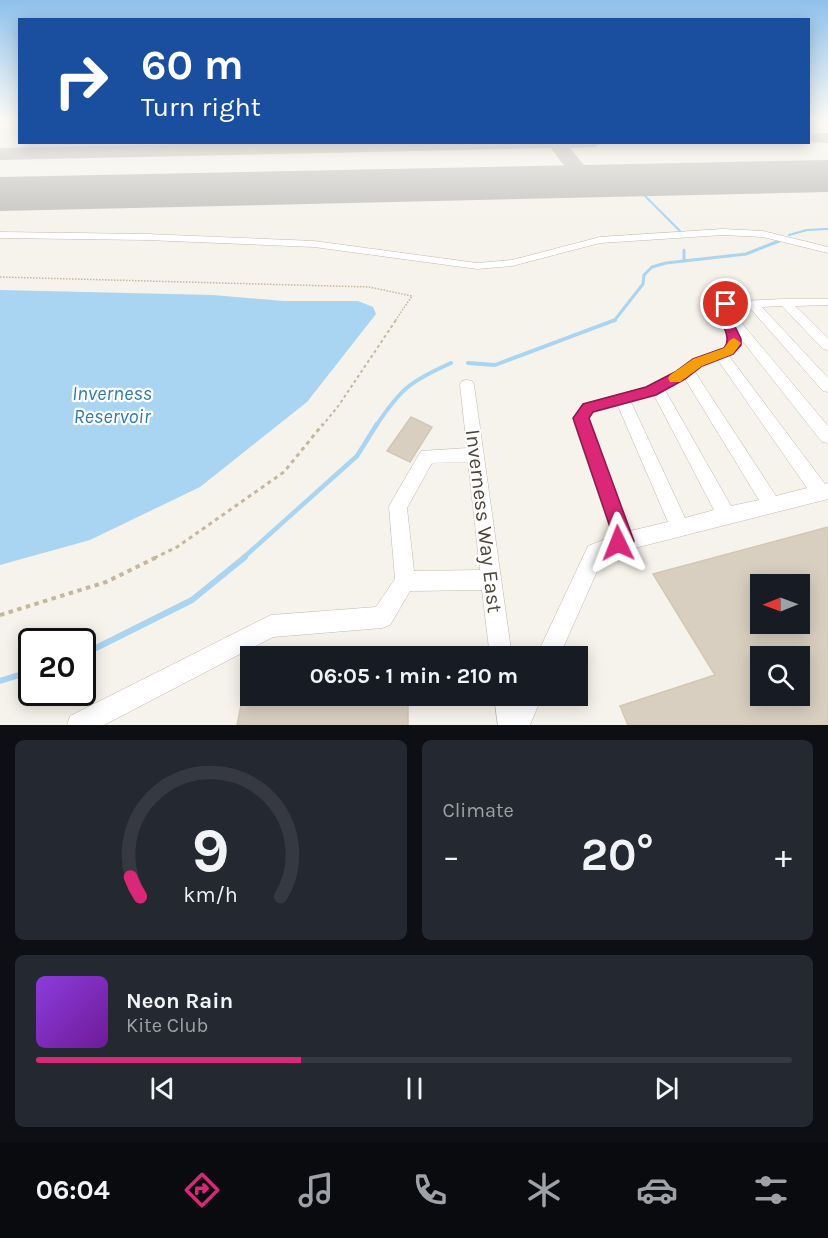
<!DOCTYPE html>
<meta charset="utf-8">
<style>
:root{--surface:#171b24;--page:#242831;--text:#f1f3f6;--muted:#9ea1a6;--line:#363941;--accent:#db2777}
body{margin:0;font-family:Karla,sans-serif;background:var(--page);color:var(--text);height:100vh;display:flex;flex-direction:column;font-size:22px;white-space:nowrap}
*{box-sizing:border-box;margin:0}
p{font-size:20px;color:var(--muted)}
.icon{flex:none;width:33px;height:33px;fill:none;stroke:currentColor;stroke-width:2;stroke-linecap:round;stroke-linejoin:round}
.map{position:relative;height:725px;overflow:hidden}
.panel{display:flex;flex-direction:column;gap:15px;padding:15px;background:#0d0f14;flex:1}
.panel>*{flex:none}
.guide{position:absolute;left:18px;top:18px;width:792px;height:126px;border-radius:0px;box-shadow:0 3px 15px #0003;background:#1a4fa0;color:#fff;overflow:hidden}
.needle{width:39px;rotate:269deg}
.fabs{position:absolute;left:750px;top:574px;display:grid;gap:12px}
.fabs a{display:grid;place-items:center;width:60px;height:60px;border-radius:0px;background:var(--surface);box-shadow:0 3px 15px #0003;font-size:30px}
.speed{position:absolute;left:18px;top:628px;display:flex;gap:12px;font-size:30px;font-weight:700;text-align:center}
.speed>*{display:grid;place-content:center;width:78px;height:78px;border-radius:50%;background:var(--surface);box-shadow:0 3px 15px #0003;line-height:1}
.speed .limit{border:3px solid #111;border-radius:9px;background:#fff;color:#111}
.pin{position:absolute;display:grid;place-items:center;width:51px;height:51px;color:#fff;margin:-26px;border:3px solid #fff;border-radius:50%;box-shadow:0 2px 6px #0007}
.me{position:absolute;width:66px;margin:-33px;rotate:358deg;stroke-linejoin:round;filter:drop-shadow(0 0 4px #0008)}
.turn{display:flex;align-items:center;gap:21px;height:126px;padding:0 24px;font-size:27px}
.turn .icon{width:78px;height:78px;stroke-width:2.5}
.turn b{display:block;font-size:42px;line-height:51px}
.big{font-size:45px;font-weight:700;line-height:1.1}
.panel .card{flex:1;display:flex;flex-direction:column;justify-content:center;gap:9px;min-width:0;padding:0 21px;border-radius:9px;background:var(--page)}
.panel .dial{align-items:center;gap:0}
.dial svg{height:156px;overflow:visible;fill:none;stroke:var(--line);stroke-width:7;stroke-linecap:round;text-anchor:middle}
.dial text{fill:var(--text);stroke:none}
.song{display:flex;align-items:center;gap:18px}
.cover{width:72px;height:72px;border-radius:9px;background:linear-gradient(135deg,hsl(270 70% 55%),hsl(280 70% 35%))}
.played{height:6px;border-radius:3px;background:linear-gradient(90deg,var(--accent) 35%,var(--line) 35%)}
.keys{display:flex;justify-content:space-around;direction:ltr}
.heat{display:flex;justify-content:space-between;align-items:center;font-size:33px;direction:ltr}
.panel .tiles{flex:1;display:grid;gap:15px;grid-template-columns:1fr 1fr}
.card:last-child{grid-column:span 2}
.trip{position:absolute;left:240px;top:646px;width:348px;height:60px;border-radius:0px;background:var(--surface);box-shadow:0 3px 15px #0003;font-weight:700;line-height:60px;text-align:center}
.tabs{display:flex;height:96px;justify-content:space-around;align-items:center;background:#090b0e;color:var(--muted)}
.tabs .icon{width:42px;height:42px}
.tabs .current{color:var(--accent)}
.tabs b{font-size:27px;color:var(--text)}
.map>svg:first-child{display:block}
.water{fill:#a9d4f2}
.lines{fill:none;stroke-linecap:round;stroke-linejoin:round}
.stream-far4{stroke:#a9d4f2;stroke-width:2}
.stream-far3{stroke:#a9d4f2;stroke-width:3}
.stream-far2{stroke:#a9d4f2;stroke-width:4}
.stream-far1{stroke:#a9d4f2;stroke-width:4.5}
.stream{stroke:#a9d4f2;stroke-width:6}
.taxiway{fill:#c8c6c3;fill-rule:evenodd}
.runway{fill:#c8c6c3;fill-rule:evenodd}
.building{fill:#d8cfc1;stroke:#d3c7b4;stroke-width:1.5;fill-rule:evenodd}
.minor-casing{stroke:#c2bbae;stroke-width:1}
.path-far3{stroke:#c4b79f;stroke-width:1.5;stroke-dasharray:1.5 1.5;stroke-linecap:butt}
.path-far2{stroke:#c4b79f;stroke-width:2;stroke-dasharray:3 3;stroke-linecap:butt}
.path-far1{stroke:#c4b79f;stroke-width:3;stroke-dasharray:4 4;stroke-linecap:butt}
.path{stroke:#c4b79f;stroke-width:4;stroke-dasharray:4.5 4.5;stroke-linecap:butt}
.minor{fill:#fff;fill-rule:evenodd}
.route{fill:#db2777;stroke:#8e194d;stroke-width:1.5}
.slow{fill:#f59e0b}
.labels{text-anchor:middle;stroke-width:4.5;stroke-linejoin:round;paint-order:stroke}
.water-label{font-size:20px;font-style:italic;fill:#2e7ab2;stroke:#fff}
.near-street-label{font-size:21px;fill:#4b4439;stroke:#fff}
</style>
<div class="map">
<svg width="828" height="725" viewBox="0 0 828 725">
<rect width="100%" height="100%" fill="#f6f3ec"/>
<path class="water" d="M0,290L213,295L284,301H358L373,307L376,314L307,402L200,487L90,540L0,565Z"/>
<g class="lines">
<path class="stream-far4" d="M645,196L680,231
M789,235L807,230L828,229"/>
<path class="stream-far3" d="M684,250V261
M614,321L643,284L644,275L652,267L666,263L746,254L779,241"/>
<path class="stream-far2" d="M468,363L495,365L615,320
M376,426C401,388 411,381 451,363"/>
<path class="stream-far1" d="M243,558L357,456L377,424"/>
<path class="stream" d="M82,655L192,600L245,557
M0,681L32,671"/>
<path class="taxiway" d="M828,133V143L802,142H808V134Z
M296,142H604L595,147L570,148L588,170L613,177L617,181L613,185C583,193 566,169 551,148L0,160V148Z"/>
<path class="runway" d="M828,160V192L0,211V177Z"/>
</g>
<path class="building" d="M411,417L432,427L410,462L387,451Z
M828,527V725H628L620,706L715,675L653,574ZM760,585H800V624H760ZM760,657H800V696H760Z
M243,696H408V725H237Z"/>
<g class="lines">
<defs>
<path id="minor" d="M723,229L763,231L828,247V253L763,237L723,235L600,243L512,266L477,269L314,247L147,240L0,238V232L147,234L314,241L477,263L512,260L600,237Z
M784,299H828V305L795,306L828,338V350L823,349L782,306L762,307L828,378V392L823,391L749,307H729L727,310L729,314H734L828,426V443L822,442L741,339L739,348L729,356L825,484L828,483V499L619,552L602,560L559,657H536L588,546L613,536L575,426L573,418L583,404L647,387L675,372L692,360L724,348L729,339L715,310L722,302ZM718,360L807,488L776,496L695,372L702,366ZM685,379L759,500L731,506L665,390ZM654,395L714,510L685,518L631,402ZM618,406L668,522L630,531L589,419L593,412Z
M467,380L472,381L474,385L512,657H490L482,590L410,591L390,625L382,628L273,637L104,725H67L70,716L271,615L376,607L395,579L389,507L392,501L421,451L467,448L460,385L462,381ZM468,462L480,570L414,571L407,508L432,463Z
M494,696H542L530,725H498Z"/>
</defs>
<use href="#minor" class="minor-casing"/>
<path class="path-far3" d="M0,277L369,287L412,296L395,321"/>
<path class="path-far2" d="M322,426L339,405L396,320"/>
<path class="path-far1" d="M154,558L177,547L284,472L323,424"/>
<path class="path" d="M0,615L106,582L157,557"/>
<use href="#minor" class="minor"/>
</g>
<linearGradient id="sky" x2="0" y2="1"><stop stop-color="#8fc1ec"/><stop offset="0.54" stop-color="#fbfaf6"/><stop offset="1" stop-color="#fbfaf6" stop-opacity="0"/></linearGradient>
<rect width="828" height="221" fill="url(#sky)"/>
<path class="route" d="M726,301L732,304L727,310L741,339V345L733,354L702,366L685,379L656,395L593,412L589,418L634,541L631,548C623,551 619,553 611,550L608,543L613,536L573,418L583,404L646,387L675,372L693,359L724,348C733,338 720,320 715,310Z"/>
<path class="slow" d="M734,338L741,343L733,354L702,366L680,382H670L668,378L670,375L693,359L724,348L730,340Z"/>
<g class="labels">
<g class="water-label">
<text x="112" y="400">Inverness<tspan x="112" dy="23">Reservoir</tspan></text>
</g>
<g class="near-street-label">
<text transform="translate(484 521) rotate(83)" y="7">Inverness Way East</text>
</g>
</g>
</svg>
<div class="fabs">
<a><svg class="needle" viewBox="-14 -14 28 28"><path d="M0-13l5 13h-10z" fill="#e53935"/><path d="M0 13l5-13h-10z" fill="#9ea1a6"/></svg></a>
<a><svg class="icon" aria-label="search" viewBox="0 0 24 24"><circle cx="10" cy="10" r="6"/><path d="M15 15l6 6"/></svg></a>
</div>
<div class="speed"><div class="limit">20</div></div>
<div class="pin" style="left:726px;top:304px;background:#d93025"><svg class="icon" aria-label="arrive" viewBox="0 0 24 24"><path d="M6 21V4h12l-3 4 3 4H6"/></svg></div>
<svg class="me" style="left:618px;top:543px" viewBox="-20 -20 40 40"><path d="M0-17L14 15 0 8-14 15z" fill="#db2777" stroke="#fff" stroke-width="4"/></svg>
<div class="trip">06:05 · 1 min · 210 m</div>
<div class="guide">
<div class="turn"><svg class="icon" aria-label="right" viewBox="0 0 24 24"><path d="M7 20v-9h11M14 6l5 5-5 5"/></svg><div><b>60 m</b>Turn right</div></div>
</div>
</div>
<section class="panel">
<div class="tiles">
<div class="card dial"><svg viewBox="0 0 100 80">
<path d="M14 69A42 42 0 1 1 86 69"/>
<path d="M14 69A42 42 0 0 1 9 59" stroke="#db2777"/>
<text x="50" y="56" font-size="32" font-weight="700">9</text>
<text x="50" y="72" font-size="11">km/h</text>
</svg></div>
<div class="card"><p>Climate</p>
<div class="heat"><a>−</a><b class="big">20°</b><a>+</a></div>
</div>
<div class="card">
<div class="song"><i class="cover"></i><div><b>Neon Rain</b><p>Kite Club</p></div></div>
<div class="played"></div>
<div class="keys"><svg class="icon" aria-label="previous" viewBox="0 0 24 24"><path d="M18 5L8 12l10 7zM5 5v14"/></svg><svg class="icon" aria-label="pause" viewBox="0 0 24 24"><path d="M8 5v14M16 5v14"/></svg><svg class="icon" aria-label="next" viewBox="0 0 24 24"><path d="M6 5l10 7-10 7zM19 5v14"/></svg></div>
</div>
</div>
</section>
<nav class="tabs">
<b>06:04</b>
<svg class="icon current" aria-label="directions" viewBox="0 0 24 24"><path d="M12 3l9 9-9 9-9-9zM9 14v-3h6M13 9l2 2-2 2"/></svg>
<svg class="icon" aria-label="music" viewBox="0 0 24 24"><path d="M9 18V5l10-2v13"/><circle cx="6" cy="18" r="3"/><circle cx="16" cy="16" r="3"/></svg>
<svg class="icon" aria-label="phone" viewBox="0 0 24 24"><path d="M5 4h4l2 5-3 2q2 4 5 5l2-3 5 2v4C11 20 4 13 5 4z"/></svg>
<svg class="icon" aria-label="climate" viewBox="0 0 24 24"><path d="M12 3v18M4 7l16 10M4 17L20 7"/></svg>
<svg class="icon" aria-label="car" viewBox="0 0 24 24"><path d="M5 17H2v-5l4-1 3-4h7l3 4 3 1v5h-3M9 17h6M6 11h13"/><circle cx="7" cy="17" r="2"/><circle cx="17" cy="17" r="2"/></svg>
<svg class="icon" aria-label="filters" viewBox="0 0 24 24"><path d="M4 7h16M4 17h16"/><circle cx="9" cy="7" r="2"/><circle cx="15" cy="17" r="2"/></svg>
</nav>
